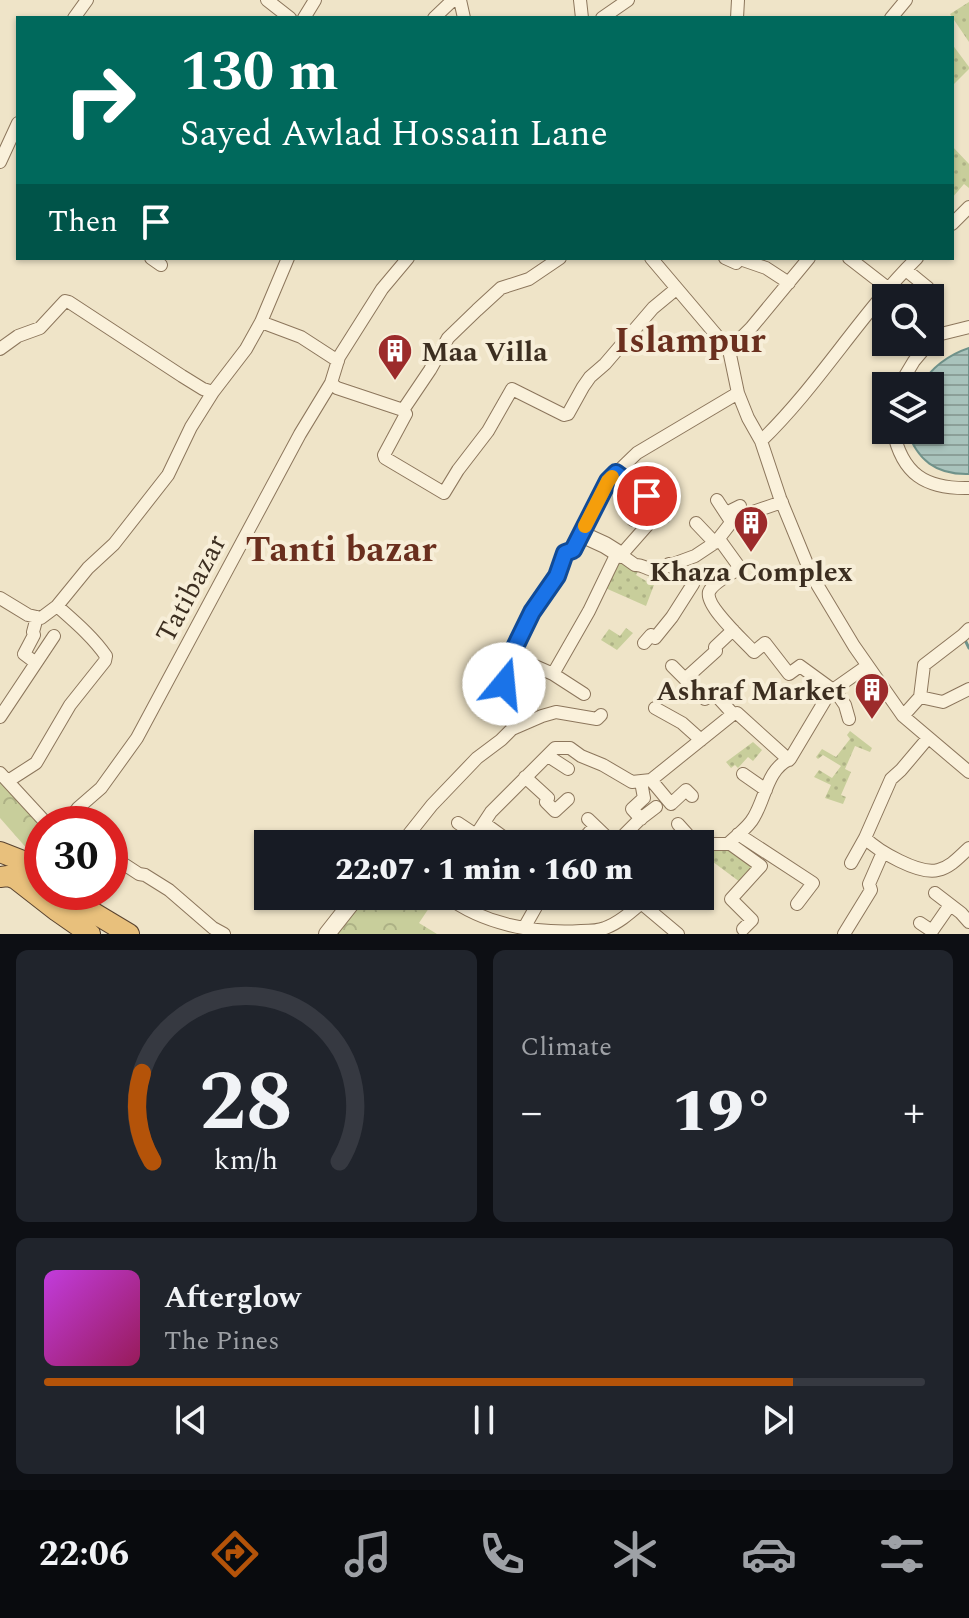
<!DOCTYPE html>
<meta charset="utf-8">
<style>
:root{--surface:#171b24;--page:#20242c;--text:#f1f3f6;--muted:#9ea1a6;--line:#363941;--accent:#b45309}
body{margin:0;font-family:Spectral,serif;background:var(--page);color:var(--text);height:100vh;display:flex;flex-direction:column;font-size:30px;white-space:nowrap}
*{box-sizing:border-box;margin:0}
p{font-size:26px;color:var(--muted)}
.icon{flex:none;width:44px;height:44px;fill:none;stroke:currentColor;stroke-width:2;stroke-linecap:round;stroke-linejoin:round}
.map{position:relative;height:934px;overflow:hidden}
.sheet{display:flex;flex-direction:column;gap:16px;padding:16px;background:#0d0f14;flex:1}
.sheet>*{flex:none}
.top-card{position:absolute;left:16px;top:16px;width:938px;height:244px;border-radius:0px;box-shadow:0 2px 6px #0004;background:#00695c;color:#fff;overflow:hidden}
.buttons{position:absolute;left:872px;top:284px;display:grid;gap:16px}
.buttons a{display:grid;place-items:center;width:72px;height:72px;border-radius:0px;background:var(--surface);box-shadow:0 2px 6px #0004;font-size:40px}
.speed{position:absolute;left:24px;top:806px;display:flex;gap:16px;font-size:40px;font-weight:700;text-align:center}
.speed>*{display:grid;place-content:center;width:104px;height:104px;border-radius:50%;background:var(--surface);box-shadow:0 2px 6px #0004;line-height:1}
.speed .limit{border:12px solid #d22;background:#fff;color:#111}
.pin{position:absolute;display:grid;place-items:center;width:68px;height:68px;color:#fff;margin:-34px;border:4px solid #fff;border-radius:50%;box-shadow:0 2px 8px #0007}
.me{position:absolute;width:88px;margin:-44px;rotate:17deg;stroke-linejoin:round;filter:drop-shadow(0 0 6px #0008)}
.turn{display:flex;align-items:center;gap:28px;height:168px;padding:0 32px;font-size:36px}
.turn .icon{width:104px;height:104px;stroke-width:2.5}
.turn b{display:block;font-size:56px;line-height:68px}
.then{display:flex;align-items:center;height:76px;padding:0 32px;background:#0003;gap:16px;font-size:30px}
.big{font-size:60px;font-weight:800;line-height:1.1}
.sheet .card{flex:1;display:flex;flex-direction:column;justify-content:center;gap:12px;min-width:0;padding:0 28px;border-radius:12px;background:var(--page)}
.sheet .dial{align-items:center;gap:0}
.dial svg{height:208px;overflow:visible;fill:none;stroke:var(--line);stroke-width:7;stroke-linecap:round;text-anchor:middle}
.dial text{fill:var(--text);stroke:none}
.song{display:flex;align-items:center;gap:24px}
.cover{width:96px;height:96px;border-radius:12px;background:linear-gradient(135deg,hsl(290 70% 55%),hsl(330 70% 35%))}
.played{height:8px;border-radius:4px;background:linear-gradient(90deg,var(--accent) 85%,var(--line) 85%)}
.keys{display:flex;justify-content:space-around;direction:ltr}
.heat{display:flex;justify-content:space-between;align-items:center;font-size:44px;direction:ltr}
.sheet .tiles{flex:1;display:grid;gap:16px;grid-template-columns:1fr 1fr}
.card:last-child{grid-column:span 2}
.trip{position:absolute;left:254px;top:830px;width:460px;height:80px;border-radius:0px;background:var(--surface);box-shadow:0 2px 6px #0004;font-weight:800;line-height:80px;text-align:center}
.tab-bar{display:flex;height:128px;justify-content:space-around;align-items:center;background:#090b0e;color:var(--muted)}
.tab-bar .icon{width:56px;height:56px}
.tab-bar .current{color:var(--accent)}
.tab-bar b{font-size:36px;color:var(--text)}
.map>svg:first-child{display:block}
.grass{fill:url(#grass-dots)}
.park{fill:url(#park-crowns)}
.water{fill:url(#water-rules);stroke:#6f928a;stroke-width:2}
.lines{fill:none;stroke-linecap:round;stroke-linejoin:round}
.stream{stroke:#6f928a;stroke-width:3}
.minor-casing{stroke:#8c765c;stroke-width:14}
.tertiary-casing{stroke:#8c765c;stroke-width:18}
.trunk-casing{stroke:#5a4430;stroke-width:22}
.minor{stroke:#faf1db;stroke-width:12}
.tertiary{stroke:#faf1db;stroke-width:16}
.trunk{stroke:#e8c07c;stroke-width:20}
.route-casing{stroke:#114b97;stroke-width:20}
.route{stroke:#1a73e8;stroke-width:14}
.slow{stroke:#f59e0b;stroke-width:14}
.labels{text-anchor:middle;stroke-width:8;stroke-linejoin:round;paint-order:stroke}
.poi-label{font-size:28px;font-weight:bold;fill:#3c2e20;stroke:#f7eed8;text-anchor:start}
.street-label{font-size:28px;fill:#3c2e20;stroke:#f7eed8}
.district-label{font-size:36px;font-weight:bold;fill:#6a2f1e;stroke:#f7eed8}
</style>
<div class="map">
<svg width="969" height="934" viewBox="0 0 969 934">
<defs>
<pattern id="grass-dots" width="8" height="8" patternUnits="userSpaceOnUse" patternTransform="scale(2)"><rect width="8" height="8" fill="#c8ce9b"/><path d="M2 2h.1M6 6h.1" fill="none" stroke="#adb185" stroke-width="1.8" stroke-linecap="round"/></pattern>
<pattern id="park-crowns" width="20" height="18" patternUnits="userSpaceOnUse" patternTransform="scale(2)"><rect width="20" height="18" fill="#c8ce9b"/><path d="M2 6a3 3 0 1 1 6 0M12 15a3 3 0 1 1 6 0" fill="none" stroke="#adb185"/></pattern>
<pattern id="water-rules" width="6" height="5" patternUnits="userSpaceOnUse" patternTransform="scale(2)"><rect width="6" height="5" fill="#a9c3bc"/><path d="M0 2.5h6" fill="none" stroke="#8b9f98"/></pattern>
</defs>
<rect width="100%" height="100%" fill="#efe4c8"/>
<path class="grass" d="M969,2V42L950,14Z
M952,44L969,67V69L952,86Z
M952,146L969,164V188L964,184L952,198Z
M618,556L641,566L636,575L646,581L651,572L660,569L646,606L603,587Z
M626,628L633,633L617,650L601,640L609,629L620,636Z
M850,731L872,748L870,752L855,746L845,769L851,772L841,795L846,797L843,804L825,798L831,785L814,777L819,770L832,778L841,766L823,755L818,759L816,757L822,749L836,757L850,739L847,735Z
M753,742L762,750L753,761L748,757L738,768L735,765L731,768L726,762Z
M730,847L755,865L740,882L709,859L700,868V853Z"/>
<path class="park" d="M0,779L42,824V840L29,851L0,818Z
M365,896H437L419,923L437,934H336Z"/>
<path class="water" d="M969,348V474C936,475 917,460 907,430H930V386H920C932,367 948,355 969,348Z"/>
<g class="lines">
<path class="stream" d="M965,640L969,648
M559,843L560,844"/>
<defs>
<path id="minor" d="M267,0L290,18
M460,0L464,18
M580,0L582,18
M74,18L87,0
M304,18L315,0
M434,18L453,0
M602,18L628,0
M737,18L738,0
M891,18L906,0
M0,162L18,123
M952,224L969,207
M151,258L161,265
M560,258L529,279L501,288L477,310L448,338L430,370L403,410L406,414L384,455L385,458L444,493L458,470L488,431L512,389L564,415L568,414L583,387L590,377L605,364L653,308L676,289
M651,258L729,350L738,393L748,418L761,441L780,498L812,576L854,646L903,716L969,772
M725,258L736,263L740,259L766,268L789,283
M849,258L889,289
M906,270L928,288L925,298
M261,322L301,337L338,361
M930,342L937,335L969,327
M0,349L18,336L40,328L65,301L69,302L182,376L203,389L213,392
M729,350L751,328L809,258
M331,383L337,388L403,410
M899,386L914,361L930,342
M893,430C902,474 925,489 969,488
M761,441C819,385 860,314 917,258
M616,473L667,512
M717,500L732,523
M726,513L740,506
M664,517L658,513L621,555L635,565C643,564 648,571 657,570L695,556L716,542L730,524L744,515L782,502
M633,520L648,497
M696,523L715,543
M719,539L740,568C731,574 713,582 709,592C705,606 744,641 754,652L765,643L789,674L800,666L833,690
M0,598L28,615L41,618L57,606L88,568L114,544L168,475L191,427L213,392L246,349L261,322L288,258
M644,643L651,635L655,638L672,617L693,584L669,564
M512,656L553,674L584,694
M36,663L24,654L34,635L33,632L37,617
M672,666L705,699L713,692L733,714
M553,674L589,611L617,553
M685,679L716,651L715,647L733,630
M834,689L845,705L849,719
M920,697L943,702L969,689
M655,708L682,723L701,740
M903,716L920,697L924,665L963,635L969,629
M0,717L54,636
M512,729L514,716L504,684L515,647L532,612L557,576L565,553L573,550L608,481L637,453L738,393
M548,756L568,769
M0,773L47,824
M743,774L766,790
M525,777L548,798L546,802L555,811L568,799
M651,780L671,804L686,790L692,796
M8,781L36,763L70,705L105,661L106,656C93,637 75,622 57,606
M588,819L613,843L618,844
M641,819L632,809L644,798L641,782
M458,823L476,835
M484,823L513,844
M66,824L78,808L101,788L137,738L300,434L331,383L339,357L382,289L408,258
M678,824L696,844
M738,834L813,883L797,904
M865,838C878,851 919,875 938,870C951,867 960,856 969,848
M616,843L639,820L656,807
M729,843L761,866L731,899L752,920L743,929
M401,844L432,805L477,758L501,740L512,729L542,716L556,712L597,719L601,715
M470,844L491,812L555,748H570L581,756L603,765L632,782L651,780L733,714L737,713L789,760
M579,844L595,826
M700,848L713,844H728C736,836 749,827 754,817C766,797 767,769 790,759L830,692L867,666
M110,855L139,874L145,875L169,890L213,928L224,934
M851,863L865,838L891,779L901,770L928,738
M29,866L42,851
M935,893L961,913L969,922
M446,896C483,924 534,934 581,931C588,931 598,931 605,928C622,922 636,907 650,896
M641,903L678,934
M920,923L932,931L950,905
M524,928L542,896
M844,934L871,890L869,884L883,852"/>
<path id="tertiary" d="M581,534L605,545L621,555
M327,934L357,896"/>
<path id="trunk" d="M0,852L23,861L42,876
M0,877L8,876L16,879L57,911L90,934
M63,892L79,904L129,934"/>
</defs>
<use href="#minor" class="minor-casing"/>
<use href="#tertiary" class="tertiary-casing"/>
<use href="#trunk" class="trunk-casing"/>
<use href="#minor" class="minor"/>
<use href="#tertiary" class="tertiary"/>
<use href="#trunk" class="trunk"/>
</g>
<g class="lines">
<defs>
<path id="route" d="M504,684L515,647L532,612L557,576L565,553L573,550L608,481L616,473L647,496"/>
</defs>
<use href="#route" class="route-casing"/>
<use href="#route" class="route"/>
<path class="slow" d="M585,526L608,481L612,477"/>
</g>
<defs>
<symbol id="building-pin" viewBox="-11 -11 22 30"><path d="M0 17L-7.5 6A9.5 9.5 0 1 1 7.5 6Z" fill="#9c2b2b" stroke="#f7eed8"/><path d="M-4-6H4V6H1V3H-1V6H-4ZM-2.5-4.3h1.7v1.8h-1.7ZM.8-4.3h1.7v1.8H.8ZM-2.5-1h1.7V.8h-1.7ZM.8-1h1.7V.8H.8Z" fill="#fff"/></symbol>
</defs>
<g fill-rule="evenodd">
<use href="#building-pin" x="375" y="331" width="40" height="54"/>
<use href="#building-pin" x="731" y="503" width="40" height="54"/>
<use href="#building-pin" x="852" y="670" width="40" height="54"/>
</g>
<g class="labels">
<g class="poi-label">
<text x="421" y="361">Maa Villa</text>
<text x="751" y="581" text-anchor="middle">Khaza Complex</text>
<text x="846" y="700" text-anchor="end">Ashraf Market</text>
</g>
<g class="street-label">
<text transform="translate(190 588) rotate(-62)" y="10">Tatibazar</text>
</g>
<g class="district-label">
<text x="690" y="352">Islampur</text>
<text x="341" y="561">Tanti bazar</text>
</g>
</g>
</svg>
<div class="buttons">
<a><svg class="icon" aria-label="search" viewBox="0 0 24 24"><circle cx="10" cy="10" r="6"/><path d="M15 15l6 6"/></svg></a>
<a><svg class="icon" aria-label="layers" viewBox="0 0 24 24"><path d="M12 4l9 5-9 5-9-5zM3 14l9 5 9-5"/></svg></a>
</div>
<div class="speed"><div class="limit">30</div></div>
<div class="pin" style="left:647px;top:496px;background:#d93025"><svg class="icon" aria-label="arrive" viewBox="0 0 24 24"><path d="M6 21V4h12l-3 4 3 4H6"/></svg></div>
<svg class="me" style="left:504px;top:684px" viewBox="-20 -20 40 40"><circle r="19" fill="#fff"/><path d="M0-13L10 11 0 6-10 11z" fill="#1a73e8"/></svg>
<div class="trip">22:07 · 1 min · 160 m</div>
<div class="top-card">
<div class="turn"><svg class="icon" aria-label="right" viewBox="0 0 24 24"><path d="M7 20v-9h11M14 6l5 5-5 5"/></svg><div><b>130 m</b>Sayed Awlad Hossain Lane</div></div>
<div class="then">Then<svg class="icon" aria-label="arrive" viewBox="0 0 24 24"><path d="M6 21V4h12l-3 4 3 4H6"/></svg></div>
</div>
</div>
<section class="sheet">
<div class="tiles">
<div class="card dial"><svg viewBox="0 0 100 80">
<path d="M14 69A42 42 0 1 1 86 69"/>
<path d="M14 69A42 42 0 0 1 10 35" stroke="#b45309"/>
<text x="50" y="56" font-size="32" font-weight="700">28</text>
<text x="50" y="72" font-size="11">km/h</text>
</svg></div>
<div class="card"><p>Climate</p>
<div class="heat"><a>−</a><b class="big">19°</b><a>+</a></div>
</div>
<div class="card">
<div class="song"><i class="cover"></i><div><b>Afterglow</b><p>The Pines</p></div></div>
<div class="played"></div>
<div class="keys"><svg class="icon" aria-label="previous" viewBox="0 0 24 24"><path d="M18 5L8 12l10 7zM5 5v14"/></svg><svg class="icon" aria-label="pause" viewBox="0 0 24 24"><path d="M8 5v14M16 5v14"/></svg><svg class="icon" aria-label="next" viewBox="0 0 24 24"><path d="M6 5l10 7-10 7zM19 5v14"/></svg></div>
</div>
</div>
</section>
<nav class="tab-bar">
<b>22:06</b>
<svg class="icon current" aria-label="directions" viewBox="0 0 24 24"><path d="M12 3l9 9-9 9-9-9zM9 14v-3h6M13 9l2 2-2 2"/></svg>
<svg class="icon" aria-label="music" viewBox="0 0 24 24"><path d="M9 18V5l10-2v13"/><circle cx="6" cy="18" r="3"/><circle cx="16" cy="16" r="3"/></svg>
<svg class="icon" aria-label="phone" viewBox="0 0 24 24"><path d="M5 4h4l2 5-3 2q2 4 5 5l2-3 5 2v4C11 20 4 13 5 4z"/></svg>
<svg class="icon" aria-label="climate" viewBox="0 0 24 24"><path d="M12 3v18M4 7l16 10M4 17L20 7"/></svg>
<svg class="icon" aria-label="car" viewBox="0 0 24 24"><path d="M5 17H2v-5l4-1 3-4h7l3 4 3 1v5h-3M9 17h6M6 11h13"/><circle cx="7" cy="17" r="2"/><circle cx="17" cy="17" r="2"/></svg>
<svg class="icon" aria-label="filters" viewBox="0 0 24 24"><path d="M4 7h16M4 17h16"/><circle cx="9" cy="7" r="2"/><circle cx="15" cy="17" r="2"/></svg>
</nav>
